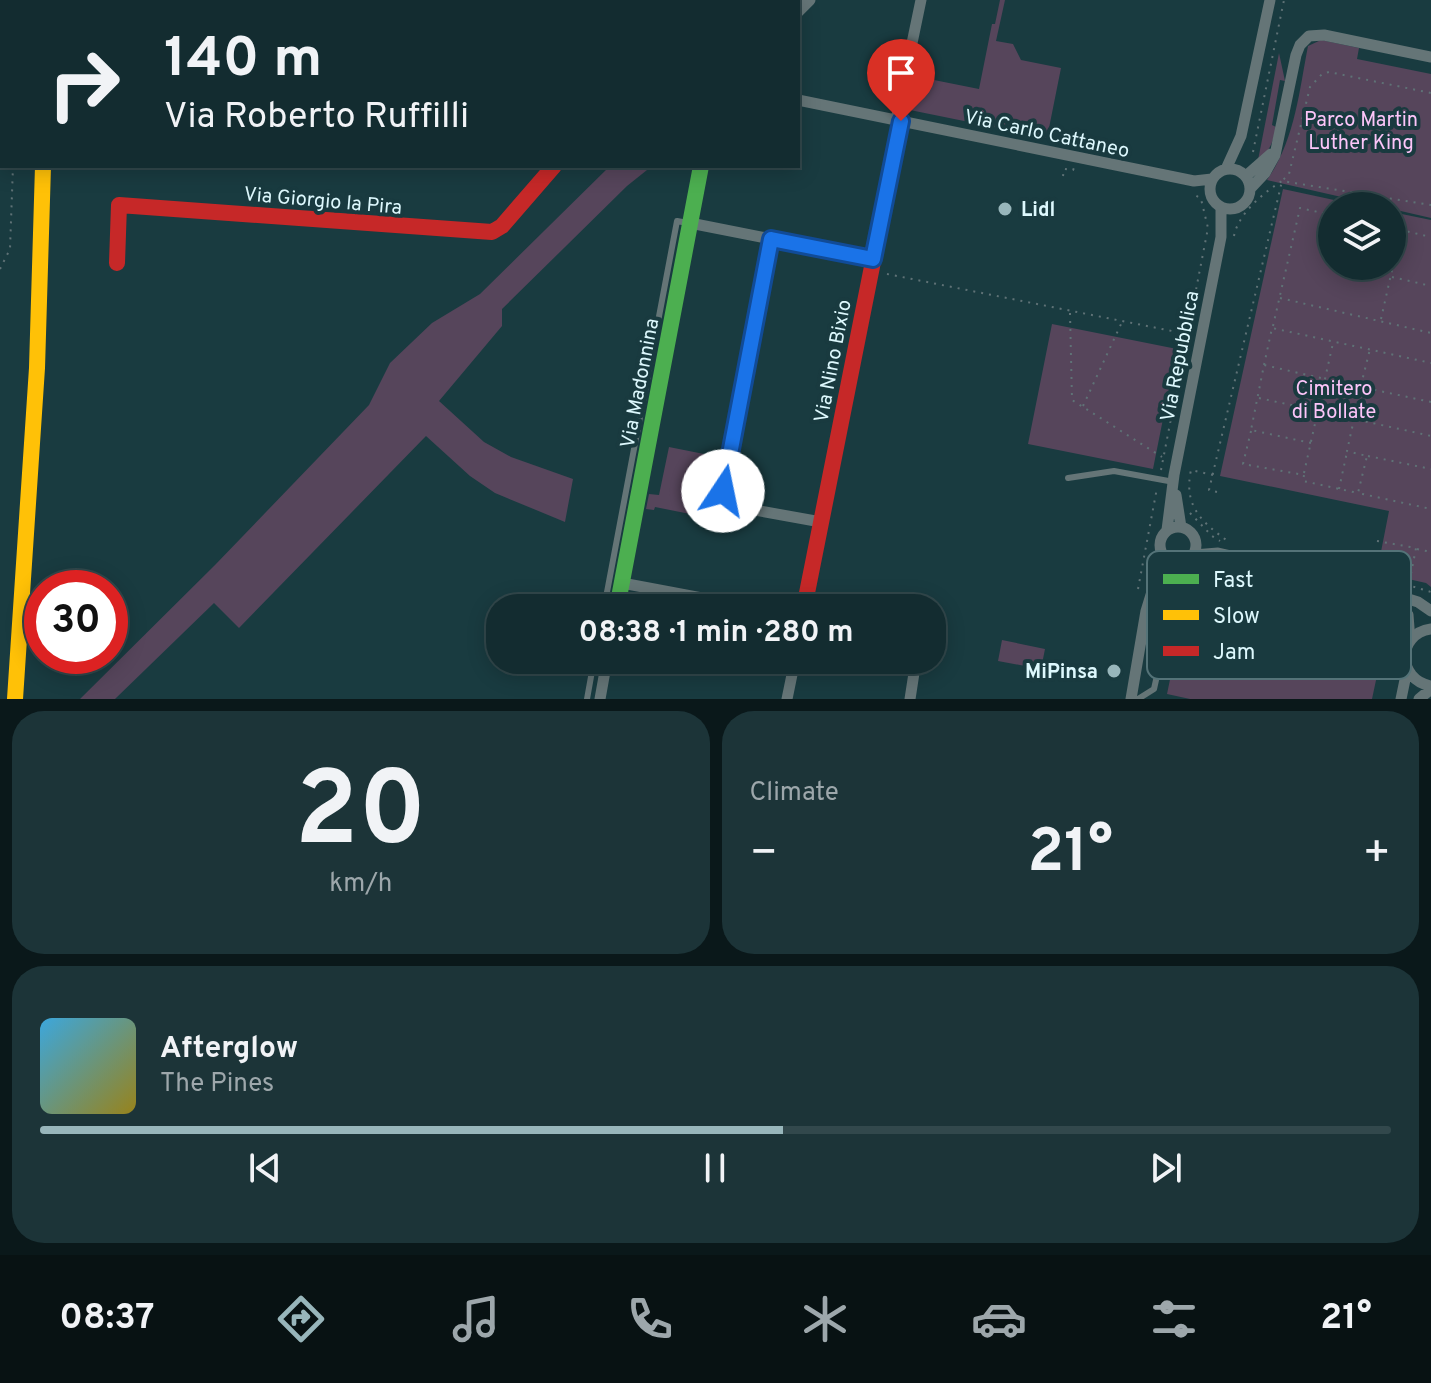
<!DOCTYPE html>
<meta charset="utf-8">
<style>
:root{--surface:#132c30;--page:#1c3438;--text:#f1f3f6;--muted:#9da7ab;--line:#32484c;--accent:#98b6bb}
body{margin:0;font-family:Overpass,sans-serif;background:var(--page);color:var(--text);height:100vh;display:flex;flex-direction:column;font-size:30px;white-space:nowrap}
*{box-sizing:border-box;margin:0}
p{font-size:26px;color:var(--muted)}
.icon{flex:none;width:44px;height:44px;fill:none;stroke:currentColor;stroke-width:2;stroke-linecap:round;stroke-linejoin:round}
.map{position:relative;height:699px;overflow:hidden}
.details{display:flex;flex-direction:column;gap:12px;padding:12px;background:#0a181a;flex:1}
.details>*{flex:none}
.hud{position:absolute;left:0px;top:0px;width:800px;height:168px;box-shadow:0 4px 20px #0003,0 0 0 2px var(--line);background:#132c30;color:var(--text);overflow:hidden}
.controls{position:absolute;left:1318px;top:192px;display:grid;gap:16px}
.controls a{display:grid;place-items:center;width:88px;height:88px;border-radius:50%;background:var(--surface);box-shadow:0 4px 20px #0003,0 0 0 2px var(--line);font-size:40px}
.speed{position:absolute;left:24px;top:570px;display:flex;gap:16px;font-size:40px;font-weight:700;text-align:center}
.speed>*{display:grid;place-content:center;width:104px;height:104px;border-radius:50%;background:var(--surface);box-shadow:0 4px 20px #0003,0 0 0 2px var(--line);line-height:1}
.speed .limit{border:12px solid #d22;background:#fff;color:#111}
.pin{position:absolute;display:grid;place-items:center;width:68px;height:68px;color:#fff;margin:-82px -34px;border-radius:50% 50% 50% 0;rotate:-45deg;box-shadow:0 0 8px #0007}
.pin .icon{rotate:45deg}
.me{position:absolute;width:88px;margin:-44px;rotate:11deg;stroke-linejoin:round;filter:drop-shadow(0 0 6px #0008)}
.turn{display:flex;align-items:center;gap:28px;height:168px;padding:0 32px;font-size:36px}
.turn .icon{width:104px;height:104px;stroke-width:2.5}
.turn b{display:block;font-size:56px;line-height:68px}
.big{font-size:60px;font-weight:700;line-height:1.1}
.details .tile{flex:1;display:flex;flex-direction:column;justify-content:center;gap:12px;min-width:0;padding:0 28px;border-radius:32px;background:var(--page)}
.details .dial{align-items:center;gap:0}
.dial b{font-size:104px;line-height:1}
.song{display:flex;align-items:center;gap:24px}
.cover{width:96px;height:96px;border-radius:12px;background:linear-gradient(135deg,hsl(200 70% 55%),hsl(50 70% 35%))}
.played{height:8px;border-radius:4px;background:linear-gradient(90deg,var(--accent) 55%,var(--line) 55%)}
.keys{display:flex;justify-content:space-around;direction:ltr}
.heat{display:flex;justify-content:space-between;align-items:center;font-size:44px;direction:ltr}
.details .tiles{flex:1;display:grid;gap:12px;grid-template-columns:1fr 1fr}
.tile:last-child{grid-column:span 2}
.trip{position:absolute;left:486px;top:594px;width:460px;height:80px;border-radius:32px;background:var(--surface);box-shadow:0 4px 20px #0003,0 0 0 2px var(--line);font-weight:700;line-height:80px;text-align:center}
.tabs{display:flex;height:128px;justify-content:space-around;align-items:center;background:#081213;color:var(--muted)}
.tabs .icon{width:56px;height:56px}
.tabs .current{color:var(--accent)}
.tabs b{font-size:36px;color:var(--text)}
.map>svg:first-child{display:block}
.green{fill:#56455b}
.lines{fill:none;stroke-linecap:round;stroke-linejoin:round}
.path{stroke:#5f7276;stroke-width:2;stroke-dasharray:2 6;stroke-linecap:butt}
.lane{stroke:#657577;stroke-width:6}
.street{stroke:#657577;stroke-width:11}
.fast{stroke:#4caf50;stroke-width:16}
.slow{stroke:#ffc107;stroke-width:16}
.jam{stroke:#c62828;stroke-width:16}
.route-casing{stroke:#114b97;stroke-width:20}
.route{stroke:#1a73e8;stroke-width:14}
.poi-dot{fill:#98b6bb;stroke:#193a3f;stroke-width:3}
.labels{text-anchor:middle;stroke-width:8;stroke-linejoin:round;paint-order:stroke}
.park-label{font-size:20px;fill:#fcc5f9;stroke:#193a3f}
.street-label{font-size:20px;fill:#ddf8fd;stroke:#193a3f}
.poi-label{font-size:20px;font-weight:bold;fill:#ddf8fd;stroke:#193a3f;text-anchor:start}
.key{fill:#193a3f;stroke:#547378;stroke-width:2}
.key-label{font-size:22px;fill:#ddf8fd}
</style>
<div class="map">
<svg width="1431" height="699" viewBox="0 0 1431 699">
<rect width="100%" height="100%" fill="#193b40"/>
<path class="green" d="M1000,0H1005L996,41L1013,44L1021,60L1061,68L1047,138L905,109L914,68L920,69L919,77L979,89L992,24H995Z
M1321,40L1359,48L1357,59L1431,74V218L1392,209V206H1381L1267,180C1295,140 1299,92 1308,46Z
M1279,53L1285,81L1280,80L1272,125L1276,127C1273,142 1271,150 1258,160Z
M610,166H652L627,186L502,309V326L439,401L484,442L511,457L573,479L565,522L495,493L470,476L426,436L239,628L214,603L115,699H80L215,565L369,405L390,363L432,323L480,294Z
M1283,189L1362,206H1332V266H1392V212L1431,220V587L1426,583L1377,572L1389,511L1220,476Z
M1052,324L1177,349L1153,469L1028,444Z
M669,447L724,458L714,505L720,510L732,512L730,522L655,507L654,510L646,509L649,494L659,495Z
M1188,592L1385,638L1372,699H1190L1167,694Z
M1002,640L1045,649L1041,669L998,661Z"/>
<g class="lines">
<path class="path" d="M17,2V0
M789,2L791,0
M1253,152L1284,0
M1063,176L1064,169L1073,170L1074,168
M1392,228L1431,237
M1234,236C1238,214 1263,193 1282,181L1431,205
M0,269L10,249L13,166
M887,274L1187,334
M1392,277L1431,286
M1280,298L1431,333
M1070,313L1072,400L1162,457
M1381,319L1401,230
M1273,326L1300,208L1332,215
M1264,365L1272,328L1431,363
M1361,385L1370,349
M1259,398L1332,414
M1431,402L1361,387L1347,451L1367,456L1358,493L1431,509
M1083,406L1122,322
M1350,418L1431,436
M1251,431L1243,464L1304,475L1303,481L1358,493
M1311,443L1251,430L1264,365L1325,379
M1368,456L1431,469
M1161,470L1208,228L1201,199L1194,194
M1304,473L1333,343
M1213,475L1191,470C1183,507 1203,523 1229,542
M1339,489L1347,452
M1217,492L1209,490L1282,181L1289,174L1310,87L1322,74L1329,72L1431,93
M1190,513L1212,536L1220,541
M1377,541L1416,548L1409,584
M1417,549L1431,552
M1398,582L1431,592
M1138,589L1157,488
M1166,589C1181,569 1205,568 1226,571
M1156,635L1160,610"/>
<path class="lane" d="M1068,478L1114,471L1174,482
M604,608L677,221L688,223
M587,699L594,660
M1138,699L1154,689L1162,653L1141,637"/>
<path class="street" d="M798,12L810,0
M798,100L1194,181L1212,179
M896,120L921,0
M1210 189a20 20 0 1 1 40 0a20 20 0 1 1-40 0Z
M1226,169L1241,136L1270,0
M1246,176L1271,154
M1250,189L1265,173L1275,155L1296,55L1300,45L1309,36L1324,35L1431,57
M690,223L873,259
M771,239L723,500L727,505L821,522
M1176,495L1181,527
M1160 545a18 18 0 1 1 36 0a18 18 0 1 1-36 0Z
M1167,530L1174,475L1221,237V207
M1194,555L1218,553L1383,591L1418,602L1431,611
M622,583L755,608
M1387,594L1408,615L1410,641
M1431,629C1396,634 1397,680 1431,686
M600,699L607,660
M787,699L795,660
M910,699L916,660
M1131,699L1146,611L1163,556
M1401,699L1407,670
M1419,699L1431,689"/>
<path class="fast" d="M617,608L701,166"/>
<path class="slow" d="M15,699L37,368L43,166"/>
<path class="jam" d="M46,0V2
M117,263L119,205L492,232L502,226L554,166
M804,608L901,121"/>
</g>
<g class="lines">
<defs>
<path id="route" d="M723,491L771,239L873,259L901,121"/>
</defs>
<use href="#route" class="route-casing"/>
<use href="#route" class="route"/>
</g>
<g class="poi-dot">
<circle cx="1005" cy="209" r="8"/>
<circle cx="1114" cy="671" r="8"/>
</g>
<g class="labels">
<g class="park-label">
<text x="1361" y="126">Parco Martin<tspan x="1361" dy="23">Luther King</tspan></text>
<text x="1334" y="395">Cimitero<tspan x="1334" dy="23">di Bollate</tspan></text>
</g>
<g class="street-label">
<text transform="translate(1047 133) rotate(12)" y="7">Via Carlo Cattaneo</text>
<text transform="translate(323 200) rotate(5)" y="7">Via Giorgio la Pira</text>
<text transform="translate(1179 356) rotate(-79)" y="7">Via Repubblica</text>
<text transform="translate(832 361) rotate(-79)" y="7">Via Nino Bixio</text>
<text transform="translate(639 383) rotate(-79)" y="7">Via Madonnina</text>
</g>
<g class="poi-label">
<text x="1021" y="216">Lidl</text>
<text x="1098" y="678" text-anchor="end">MiPinsa</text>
</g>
</g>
<rect x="1147" y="551" width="264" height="128" rx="12" class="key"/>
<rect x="1163" y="574" width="36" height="10" fill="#4caf50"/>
<rect x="1163" y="610" width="36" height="10" fill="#ffc107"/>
<rect x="1163" y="646" width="36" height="10" fill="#c62828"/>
<g class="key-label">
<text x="1213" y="587">Fast</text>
<text x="1213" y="623">Slow</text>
<text x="1213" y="659">Jam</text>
</g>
</svg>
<div class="controls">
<a><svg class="icon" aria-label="layers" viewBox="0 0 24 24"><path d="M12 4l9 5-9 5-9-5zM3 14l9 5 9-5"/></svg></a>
</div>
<div class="speed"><div class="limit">30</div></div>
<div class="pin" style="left:901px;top:121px;background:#d93025"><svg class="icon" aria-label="arrive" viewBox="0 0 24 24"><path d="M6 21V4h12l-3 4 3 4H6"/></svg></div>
<svg class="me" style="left:723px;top:491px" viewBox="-20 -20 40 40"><circle r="19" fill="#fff"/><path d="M0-13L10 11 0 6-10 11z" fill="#1a73e8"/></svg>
<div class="trip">08:38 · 1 min · 280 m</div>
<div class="hud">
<div class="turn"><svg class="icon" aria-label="right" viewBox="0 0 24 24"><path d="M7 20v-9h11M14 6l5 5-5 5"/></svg><div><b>140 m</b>Via Roberto Ruffilli</div></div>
</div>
</div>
<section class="details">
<div class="tiles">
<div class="tile dial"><b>20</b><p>km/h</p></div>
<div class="tile"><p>Climate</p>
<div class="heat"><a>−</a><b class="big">21°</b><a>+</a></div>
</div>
<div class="tile">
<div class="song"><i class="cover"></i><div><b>Afterglow</b><p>The Pines</p></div></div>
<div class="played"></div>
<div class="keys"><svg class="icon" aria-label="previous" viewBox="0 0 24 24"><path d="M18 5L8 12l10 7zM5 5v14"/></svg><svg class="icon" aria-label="pause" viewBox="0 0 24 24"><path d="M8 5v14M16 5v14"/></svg><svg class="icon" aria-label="next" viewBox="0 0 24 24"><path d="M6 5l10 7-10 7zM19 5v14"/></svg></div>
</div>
</div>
</section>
<nav class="tabs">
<b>08:37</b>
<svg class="icon current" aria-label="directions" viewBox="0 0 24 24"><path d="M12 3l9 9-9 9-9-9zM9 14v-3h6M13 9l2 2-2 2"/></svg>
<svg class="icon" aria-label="music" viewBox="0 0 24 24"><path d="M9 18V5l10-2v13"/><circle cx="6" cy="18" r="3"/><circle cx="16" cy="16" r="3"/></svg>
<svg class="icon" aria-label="phone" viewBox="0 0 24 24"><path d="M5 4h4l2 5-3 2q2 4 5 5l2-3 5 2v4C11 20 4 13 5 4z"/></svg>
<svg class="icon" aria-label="climate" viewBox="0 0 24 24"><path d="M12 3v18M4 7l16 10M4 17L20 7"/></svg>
<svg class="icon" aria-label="car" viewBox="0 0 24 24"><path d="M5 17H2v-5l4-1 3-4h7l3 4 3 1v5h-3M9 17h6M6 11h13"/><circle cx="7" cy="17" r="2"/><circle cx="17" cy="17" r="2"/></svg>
<svg class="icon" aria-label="filters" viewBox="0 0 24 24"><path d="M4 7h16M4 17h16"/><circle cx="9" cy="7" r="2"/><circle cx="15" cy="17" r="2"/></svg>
<b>21°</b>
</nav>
